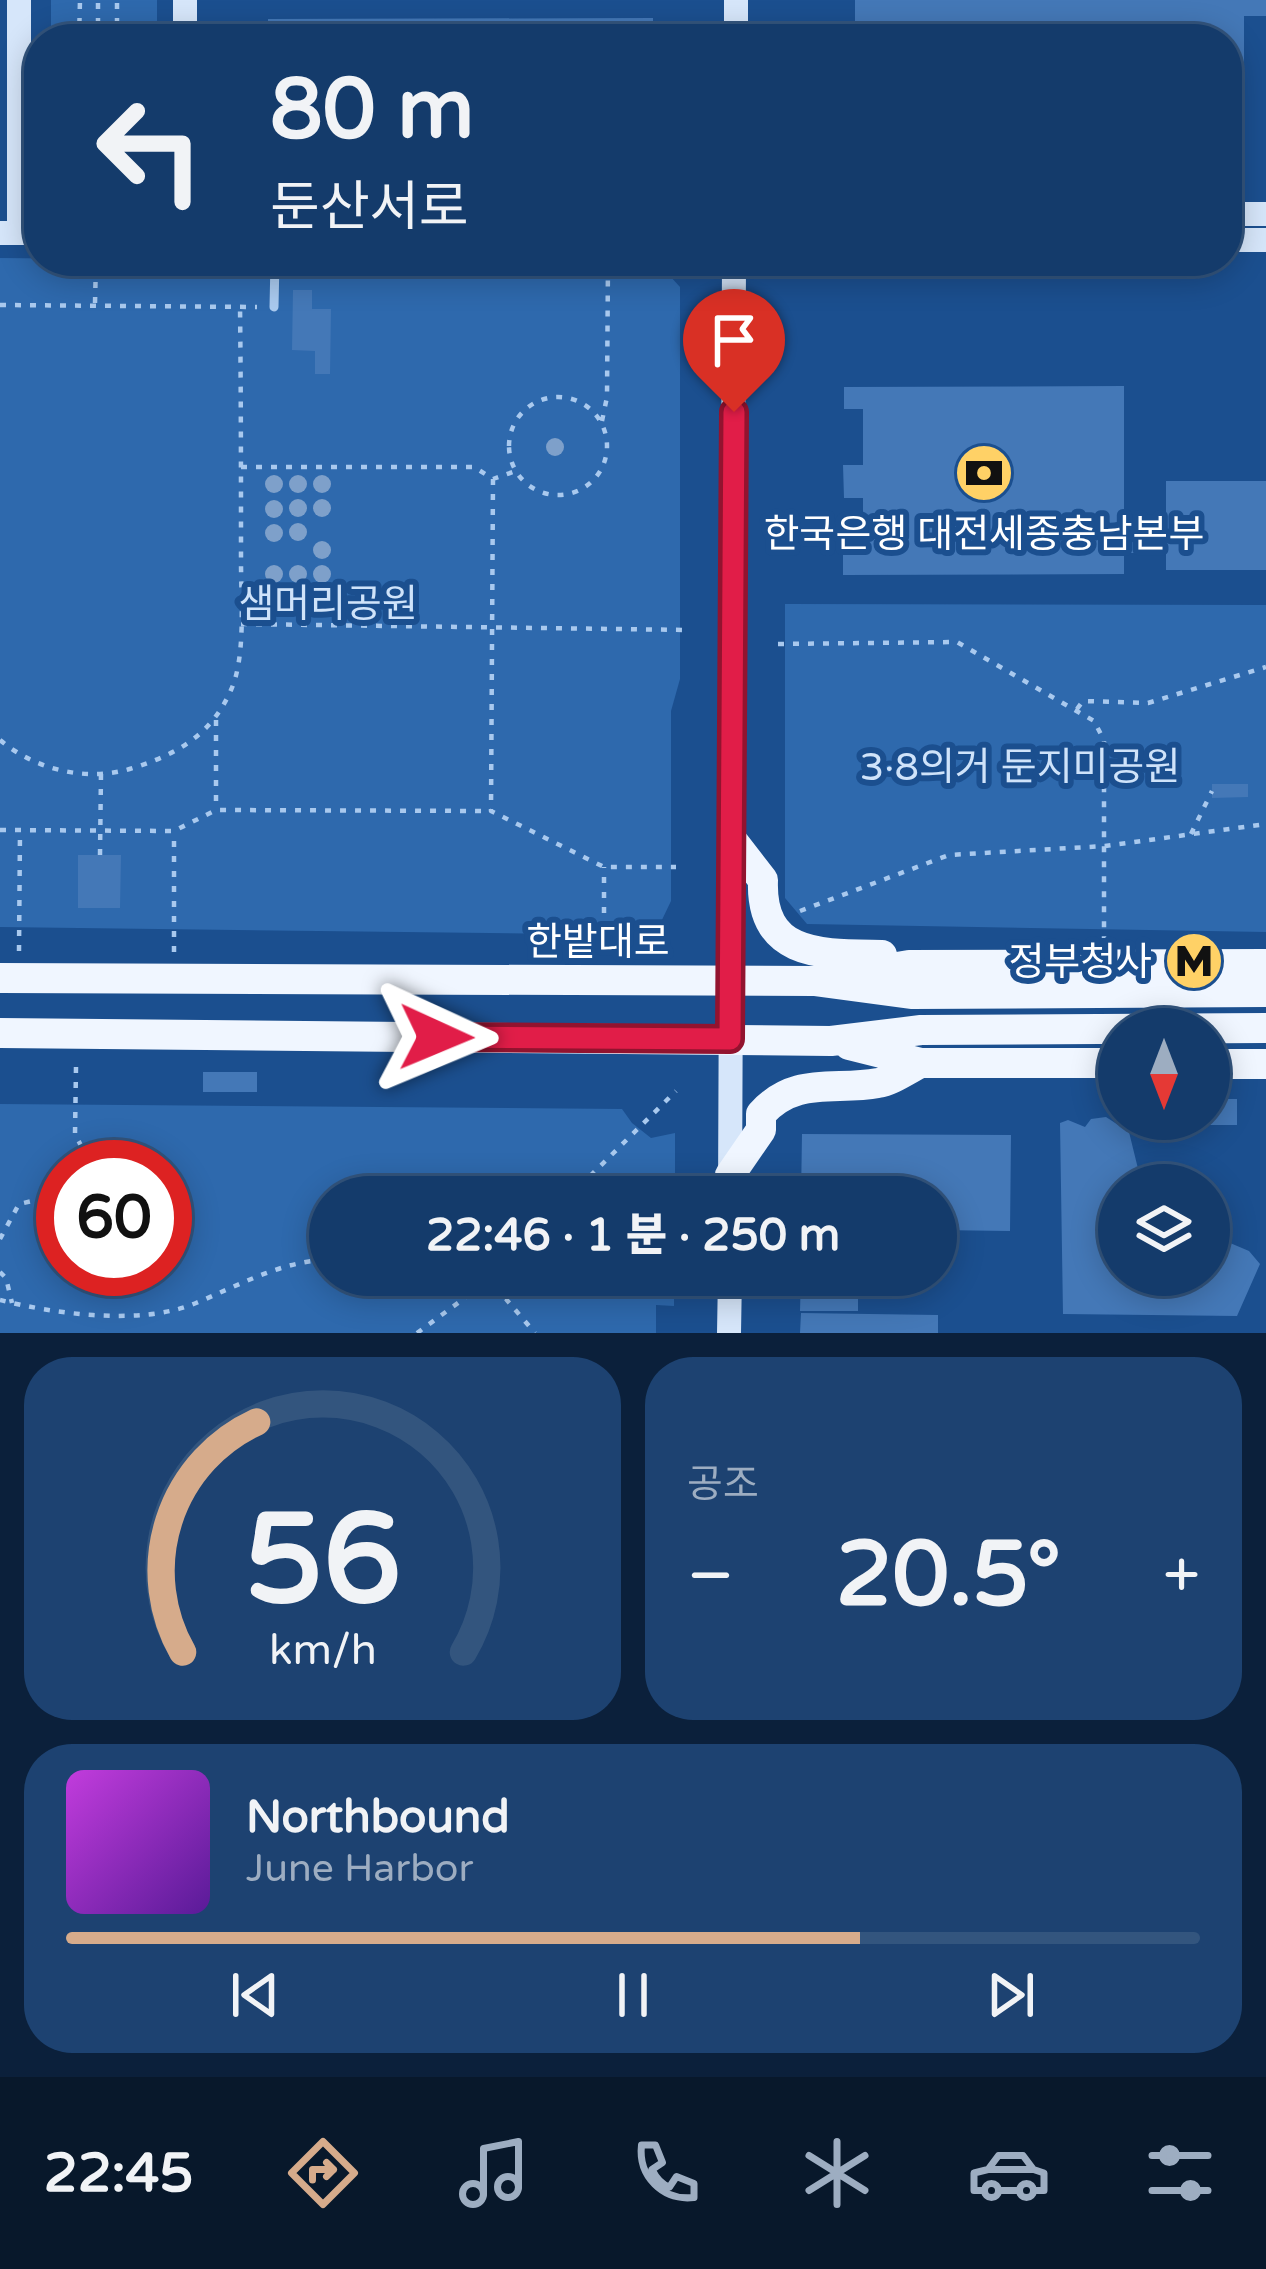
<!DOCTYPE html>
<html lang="ko">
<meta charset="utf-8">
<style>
:root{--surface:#143b6b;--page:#1d4271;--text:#f1f3f6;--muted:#9dadc1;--line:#33557e;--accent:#d6ab8b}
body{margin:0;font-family:"Varela Round","Noto Sans KR",sans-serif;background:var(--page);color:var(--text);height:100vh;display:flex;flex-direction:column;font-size:45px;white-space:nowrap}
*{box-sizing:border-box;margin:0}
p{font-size:39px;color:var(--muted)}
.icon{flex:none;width:66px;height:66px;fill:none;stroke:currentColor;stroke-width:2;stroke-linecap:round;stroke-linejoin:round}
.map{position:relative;height:1333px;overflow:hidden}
.drawer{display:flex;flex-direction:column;gap:24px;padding:24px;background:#0b203b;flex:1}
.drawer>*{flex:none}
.guide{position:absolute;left:24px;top:24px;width:1218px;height:252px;border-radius:48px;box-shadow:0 6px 30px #0003,0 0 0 3px var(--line);background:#143b6b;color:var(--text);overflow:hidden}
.needle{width:78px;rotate:180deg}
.tools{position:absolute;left:1098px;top:1008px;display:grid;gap:24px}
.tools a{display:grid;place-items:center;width:132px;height:132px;border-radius:50%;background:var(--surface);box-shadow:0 6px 30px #0003,0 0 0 3px var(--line);font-size:60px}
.speed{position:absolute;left:36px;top:1140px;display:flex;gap:24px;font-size:60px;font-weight:700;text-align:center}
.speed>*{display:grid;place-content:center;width:156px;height:156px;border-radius:50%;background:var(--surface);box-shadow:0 6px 30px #0003,0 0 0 3px var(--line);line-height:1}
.speed .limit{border:18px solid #d22;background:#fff;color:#111}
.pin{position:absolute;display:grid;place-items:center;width:102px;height:102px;color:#fff;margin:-123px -51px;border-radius:50% 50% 50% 0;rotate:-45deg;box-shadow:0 0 12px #0007}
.pin .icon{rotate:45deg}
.me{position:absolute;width:132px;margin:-66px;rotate:91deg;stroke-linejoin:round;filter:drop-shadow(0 0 9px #0008)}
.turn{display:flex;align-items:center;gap:42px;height:252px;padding:0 48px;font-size:54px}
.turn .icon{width:156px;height:156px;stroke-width:2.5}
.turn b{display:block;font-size:84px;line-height:102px}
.big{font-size:90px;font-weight:800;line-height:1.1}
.drawer .tile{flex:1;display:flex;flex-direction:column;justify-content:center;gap:18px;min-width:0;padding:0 42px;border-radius:48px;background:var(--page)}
.drawer .dial{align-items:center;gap:0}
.dial svg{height:312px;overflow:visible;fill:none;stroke:var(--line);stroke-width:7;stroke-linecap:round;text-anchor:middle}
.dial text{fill:var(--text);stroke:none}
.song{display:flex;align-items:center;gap:36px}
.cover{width:144px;height:144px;border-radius:18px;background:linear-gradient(135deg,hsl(290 70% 55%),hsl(270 70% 35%))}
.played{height:12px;border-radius:6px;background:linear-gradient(90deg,var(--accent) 70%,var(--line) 70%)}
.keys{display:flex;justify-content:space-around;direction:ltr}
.heat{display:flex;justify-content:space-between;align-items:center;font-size:66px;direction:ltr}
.drawer .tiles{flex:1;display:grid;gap:24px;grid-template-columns:1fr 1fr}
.tile:last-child{grid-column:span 2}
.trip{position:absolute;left:309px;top:1176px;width:648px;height:120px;border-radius:60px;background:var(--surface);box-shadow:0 6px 30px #0003,0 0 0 3px var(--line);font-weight:800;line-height:120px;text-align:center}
.dock{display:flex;height:192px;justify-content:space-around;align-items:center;background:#08182b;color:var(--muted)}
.dock .icon{width:84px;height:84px}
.dock .current{color:var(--accent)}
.dock b{font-size:54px;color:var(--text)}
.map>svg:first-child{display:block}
.green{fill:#2e69ad;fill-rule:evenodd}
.building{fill:#4478b7}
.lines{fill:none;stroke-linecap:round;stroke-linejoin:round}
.path{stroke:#a9c9ee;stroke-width:4.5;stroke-dasharray:6 9;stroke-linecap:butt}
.lane{stroke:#a9c9ee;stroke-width:9}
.secondary{stroke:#d6e6fa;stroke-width:24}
.primary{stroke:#f0f6ff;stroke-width:30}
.tree{fill:#7ea0ca}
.route-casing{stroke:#92132f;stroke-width:30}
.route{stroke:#e11d48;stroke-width:21}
.labels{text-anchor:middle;stroke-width:12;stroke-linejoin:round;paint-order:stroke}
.poi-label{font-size:39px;fill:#fff;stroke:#1b4f8f}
.park-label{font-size:39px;fill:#cfe3fa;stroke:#1b4f8f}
.street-label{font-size:39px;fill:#fff;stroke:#1b4f8f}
</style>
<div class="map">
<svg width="1266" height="1333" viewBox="0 0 1266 1333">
<rect width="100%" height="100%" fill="#1b4f8f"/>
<path class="green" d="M51,0H157V39H51Z
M0,258L299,261L342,276L429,277L476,261L659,264L680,287V679L671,711V901L660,924L642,935L0,927Z
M785,604L1266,605V932L807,924L785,898Z
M0,1104L622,1109L632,1123L651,1138L675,1133V1197H330V1275H674V1306L656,1305V1333H0ZM63,1167H165V1269H63Z"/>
<path class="building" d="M855,0H1266V16H1244V172L1227,171V39H855Z
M653,18V39H268V19Z
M293,290H312V309H331L330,374H315V351L292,350Z
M1124,386V533H1166V481H1266V570H1166V553H1124V574L843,575V546H863V498H844L843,465H863V409H844V387Z
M1212,784H1248V797L1212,798Z
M78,855H121L120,908H78Z
M203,1072H257V1092H203Z
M1209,1099H1237V1125H1181V1119H1209Z
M1106,1117L1129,1132L1142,1185H1119V1275H1209V1236L1216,1237L1249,1251L1260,1264L1237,1316L1063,1314L1060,1123L1068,1120L1085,1127L1091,1119Z
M802,1134L1011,1135L1010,1231L936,1230V1197H801Z
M801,1275H858V1311H800Z
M801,1313L938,1315V1333H800Z"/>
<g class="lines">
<path class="path" d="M79,39L80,0
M98,39V0
M117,39V0
M95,303L96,261
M0,305L257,307
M509 446a49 49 0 1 1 98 0a49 49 0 1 1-98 0Z
M602,421L607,397L608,261
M241,467H474L493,479L513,472
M493,479L491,811L604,867H676
M241,624L689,630
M778,644L957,642L1094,721L1104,740V938
M1077,709L1083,701L1148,703L1266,667
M216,720V810
M0,740C37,771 90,783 136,767C180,753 212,733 231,690C246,657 241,598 241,563C241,477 241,392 240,306
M0,830L174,831L216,810L491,811
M1191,834L1212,791
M100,855L101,773
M800,911L949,855L1105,846L1266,824
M604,943V867
M19,951L20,831
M174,952V832
M76,1067L75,1134L92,1167
M569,1197L676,1091
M0,1239L19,1204L63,1194
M0,1272L6,1278L12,1303
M467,1275L506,1299L535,1333
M0,1300C55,1314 142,1326 196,1303C242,1284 279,1262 330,1259
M417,1333L496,1275"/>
<path class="lane" d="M274,307L275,261"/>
<path class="secondary" d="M185,0V39
M736,39V0
M1227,214H1266
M0,233H39
M19,233V0
M1227,240H1266
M730,1197L734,261
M729,1333L730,1275"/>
<path class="primary" d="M732,840L763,880C760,958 823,954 882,955
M844,976L909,965L1266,964
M0,978L814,981L911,994L1266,992
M0,1033L831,1041L921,1030L1266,1028
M849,1045L921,1063H1119
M1209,1064H1266
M730,1175L761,1130V1114C795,1076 834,1091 878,1083C892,1081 908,1069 921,1063"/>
</g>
<g class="tree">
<circle cx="555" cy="447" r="9"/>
<circle cx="274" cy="484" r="9"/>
<circle cx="298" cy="484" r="9"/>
<circle cx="322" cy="484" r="9"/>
<circle cx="298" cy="508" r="9"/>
<circle cx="322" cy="508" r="9"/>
<circle cx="274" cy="509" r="9"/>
<circle cx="298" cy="532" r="9"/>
<circle cx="274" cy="533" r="9"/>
<circle cx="322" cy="550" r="9"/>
<circle cx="274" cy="574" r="9"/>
<circle cx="298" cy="574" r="9"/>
<circle cx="322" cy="574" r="9"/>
<circle cx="274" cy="597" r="9"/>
<circle cx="298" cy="597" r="9"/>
<circle cx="322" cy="597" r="9"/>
</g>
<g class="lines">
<defs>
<path id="route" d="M436,1037L730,1039L734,412"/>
</defs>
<use href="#route" class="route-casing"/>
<use href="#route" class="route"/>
</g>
<defs>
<symbol id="bank-disc" viewBox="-11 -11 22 22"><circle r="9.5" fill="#ffd166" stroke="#1b4f8f"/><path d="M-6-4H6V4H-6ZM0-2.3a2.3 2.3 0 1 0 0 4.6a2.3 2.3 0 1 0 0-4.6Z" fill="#111"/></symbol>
<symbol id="metro-disc" viewBox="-11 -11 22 22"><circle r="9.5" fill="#ffd166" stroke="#1b4f8f"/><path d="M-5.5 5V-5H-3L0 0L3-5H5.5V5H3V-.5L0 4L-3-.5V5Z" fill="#111"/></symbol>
</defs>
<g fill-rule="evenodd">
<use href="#bank-disc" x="951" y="440" width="66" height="66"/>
<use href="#metro-disc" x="1161" y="928" width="66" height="66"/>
</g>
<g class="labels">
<g class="poi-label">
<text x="984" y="547">한국은행 대전세종충남본부</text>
<text x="1152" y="975" text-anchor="end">정부청사</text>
</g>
<g class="park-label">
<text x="328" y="617">샘머리공원</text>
<text x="1020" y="780">3·8의거 둔지미공원</text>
</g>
<g class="street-label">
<text x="598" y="955">한밭대로</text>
</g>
</g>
</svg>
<div class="tools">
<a><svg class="needle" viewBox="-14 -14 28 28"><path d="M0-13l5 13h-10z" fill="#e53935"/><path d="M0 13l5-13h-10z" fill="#9dadc1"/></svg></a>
<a><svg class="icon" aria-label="layers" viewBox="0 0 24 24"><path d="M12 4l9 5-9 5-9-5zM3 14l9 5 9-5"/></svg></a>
</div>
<div class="speed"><div class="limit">60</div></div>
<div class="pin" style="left:734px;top:412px;background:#d93025"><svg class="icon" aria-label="arrive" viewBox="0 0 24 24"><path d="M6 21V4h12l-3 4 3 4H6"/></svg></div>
<svg class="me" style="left:436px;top:1037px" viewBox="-20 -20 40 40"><path d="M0-17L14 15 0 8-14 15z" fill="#e11d48" stroke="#fff" stroke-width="4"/></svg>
<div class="trip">22:46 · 1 분 · 250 m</div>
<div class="guide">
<div class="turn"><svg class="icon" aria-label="left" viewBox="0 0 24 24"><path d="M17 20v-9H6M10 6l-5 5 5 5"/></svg><div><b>80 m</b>둔산서로</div></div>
</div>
</div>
<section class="drawer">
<div class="tiles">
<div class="tile dial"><svg viewBox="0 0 100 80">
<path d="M14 69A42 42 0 1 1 86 69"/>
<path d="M14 69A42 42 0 0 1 33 10" stroke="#d6ab8b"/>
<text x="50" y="56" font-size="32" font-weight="700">56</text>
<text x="50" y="72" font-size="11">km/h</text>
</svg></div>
<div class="tile"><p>공조</p>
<div class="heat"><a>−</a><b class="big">20.5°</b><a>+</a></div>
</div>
<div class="tile">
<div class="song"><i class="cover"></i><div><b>Northbound</b><p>June Harbor</p></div></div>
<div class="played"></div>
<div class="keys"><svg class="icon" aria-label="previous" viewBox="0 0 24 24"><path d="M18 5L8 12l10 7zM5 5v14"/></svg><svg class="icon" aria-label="pause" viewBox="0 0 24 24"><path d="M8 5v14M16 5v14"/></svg><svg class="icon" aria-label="next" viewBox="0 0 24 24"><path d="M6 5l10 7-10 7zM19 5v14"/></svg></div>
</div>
</div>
</section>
<nav class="dock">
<b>22:45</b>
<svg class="icon current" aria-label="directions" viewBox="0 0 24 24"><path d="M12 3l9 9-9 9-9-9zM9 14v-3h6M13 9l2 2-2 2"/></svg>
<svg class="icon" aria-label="music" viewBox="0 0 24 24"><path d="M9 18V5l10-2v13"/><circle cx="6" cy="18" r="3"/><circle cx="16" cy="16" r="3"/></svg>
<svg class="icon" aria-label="phone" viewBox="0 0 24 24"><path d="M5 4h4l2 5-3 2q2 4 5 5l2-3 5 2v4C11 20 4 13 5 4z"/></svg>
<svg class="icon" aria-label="climate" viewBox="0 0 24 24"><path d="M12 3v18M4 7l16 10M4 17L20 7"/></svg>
<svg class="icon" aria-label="car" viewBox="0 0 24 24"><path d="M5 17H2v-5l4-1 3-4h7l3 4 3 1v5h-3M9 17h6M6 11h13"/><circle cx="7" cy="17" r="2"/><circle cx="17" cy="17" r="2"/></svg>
<svg class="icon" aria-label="filters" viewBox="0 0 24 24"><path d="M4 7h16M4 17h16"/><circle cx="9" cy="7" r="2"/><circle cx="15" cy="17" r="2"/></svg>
</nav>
